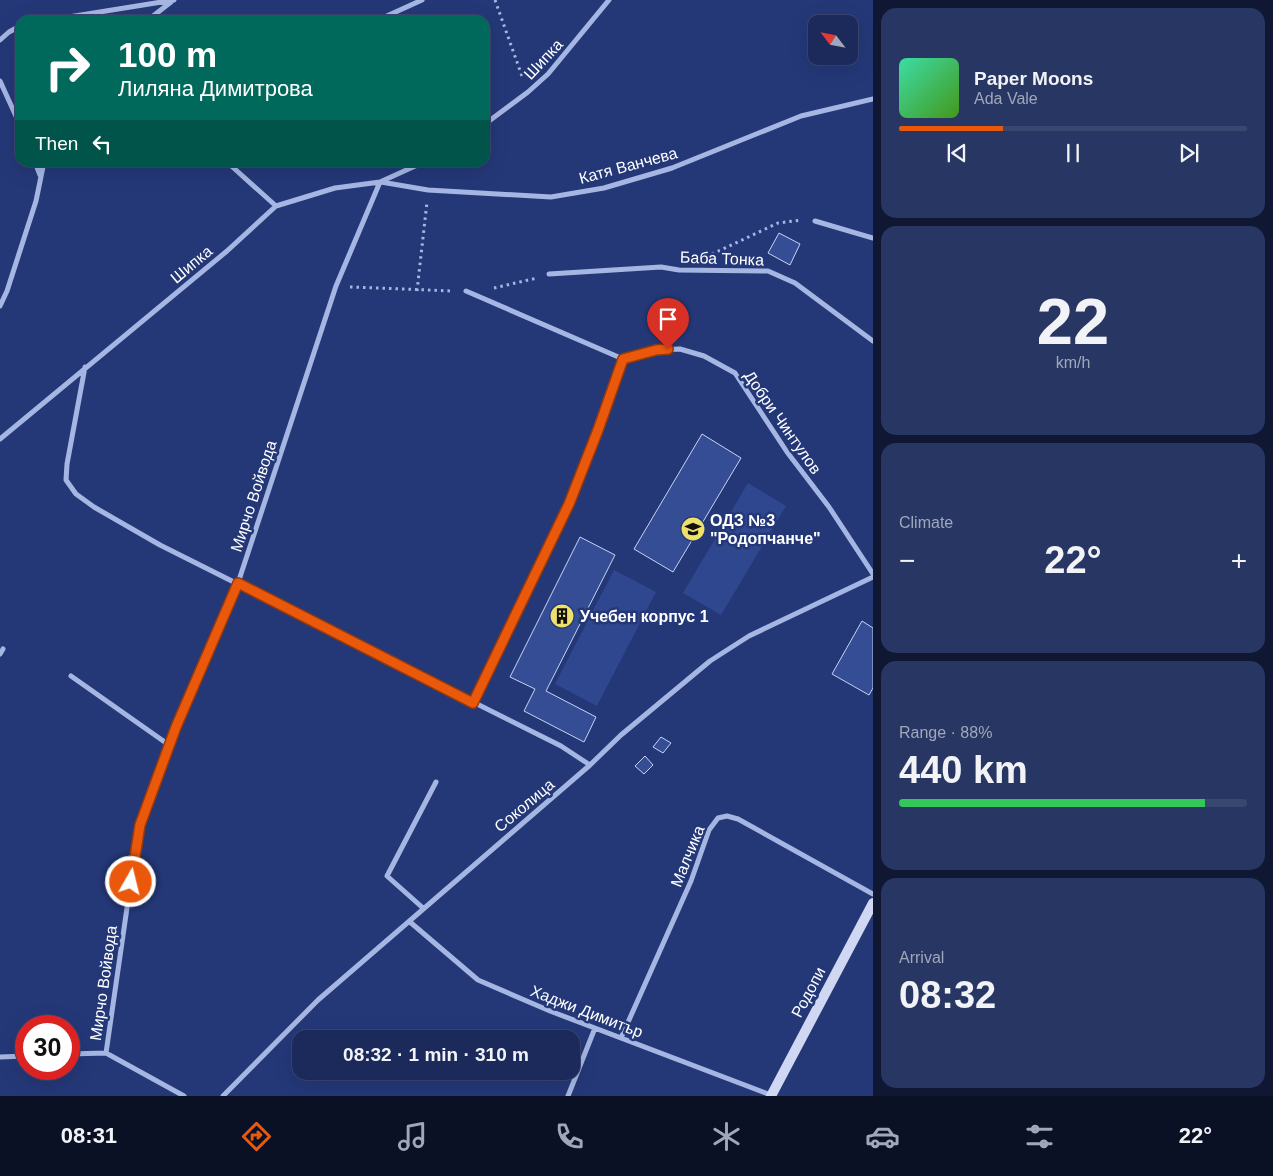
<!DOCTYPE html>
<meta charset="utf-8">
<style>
:root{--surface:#1b2a5a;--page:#283663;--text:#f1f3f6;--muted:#a0a7bb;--line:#394670;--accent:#ea580c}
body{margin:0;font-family:Arial,sans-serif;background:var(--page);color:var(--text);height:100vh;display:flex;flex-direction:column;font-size:19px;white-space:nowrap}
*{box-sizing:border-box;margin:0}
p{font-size:16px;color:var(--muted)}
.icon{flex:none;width:28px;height:28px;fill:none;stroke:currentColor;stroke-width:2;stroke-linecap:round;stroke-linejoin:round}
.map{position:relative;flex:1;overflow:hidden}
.sheet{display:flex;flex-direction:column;gap:8px;padding:8px;background:#0f1732;width:400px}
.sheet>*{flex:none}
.banner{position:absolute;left:15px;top:15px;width:475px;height:152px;border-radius:15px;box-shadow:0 5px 20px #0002,0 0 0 1px var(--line);background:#00695c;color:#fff;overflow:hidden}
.needle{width:32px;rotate:302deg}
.fabs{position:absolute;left:808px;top:15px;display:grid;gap:10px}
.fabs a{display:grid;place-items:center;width:50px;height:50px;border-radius:10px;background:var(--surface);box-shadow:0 5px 20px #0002,0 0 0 1px var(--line);font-size:25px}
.speed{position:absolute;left:15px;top:1015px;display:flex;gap:10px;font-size:25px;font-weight:700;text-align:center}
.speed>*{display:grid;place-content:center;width:65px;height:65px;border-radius:50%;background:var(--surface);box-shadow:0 5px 20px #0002,0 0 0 1px var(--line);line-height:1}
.speed .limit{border:8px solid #d22;background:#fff;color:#111}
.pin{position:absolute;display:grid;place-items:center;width:42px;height:42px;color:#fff;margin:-51px -21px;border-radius:50% 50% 50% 0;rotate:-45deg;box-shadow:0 0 5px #0007}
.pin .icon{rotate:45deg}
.me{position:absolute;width:55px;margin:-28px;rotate:8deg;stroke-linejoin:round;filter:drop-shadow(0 0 4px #0008)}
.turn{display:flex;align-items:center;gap:18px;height:105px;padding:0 20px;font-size:22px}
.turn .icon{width:65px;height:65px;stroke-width:2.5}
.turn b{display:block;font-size:35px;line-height:42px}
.then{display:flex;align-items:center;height:48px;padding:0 20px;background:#0003;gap:10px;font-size:19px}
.big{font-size:38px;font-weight:700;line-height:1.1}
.sheet .widget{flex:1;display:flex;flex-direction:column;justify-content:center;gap:8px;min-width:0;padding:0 18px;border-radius:15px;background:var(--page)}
.sheet .dial{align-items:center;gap:0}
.dial b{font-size:65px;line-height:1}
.song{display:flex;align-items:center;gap:15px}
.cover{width:60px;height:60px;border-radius:8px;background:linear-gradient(135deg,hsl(160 70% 55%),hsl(100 70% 35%))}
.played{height:5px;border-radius:2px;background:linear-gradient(90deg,var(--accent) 30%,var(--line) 30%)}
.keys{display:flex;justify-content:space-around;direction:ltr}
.heat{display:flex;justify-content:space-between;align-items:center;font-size:28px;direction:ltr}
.charge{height:8px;border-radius:4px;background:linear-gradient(90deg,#34c759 88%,var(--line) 0)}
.trip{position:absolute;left:292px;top:1030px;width:288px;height:50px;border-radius:15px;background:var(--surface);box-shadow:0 5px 20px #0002,0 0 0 1px var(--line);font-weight:700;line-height:50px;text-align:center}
.tab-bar{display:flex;height:80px;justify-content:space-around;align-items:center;background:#0b1124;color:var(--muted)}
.tab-bar .icon{width:35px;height:35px}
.tab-bar .on{color:var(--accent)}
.tab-bar b{font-size:22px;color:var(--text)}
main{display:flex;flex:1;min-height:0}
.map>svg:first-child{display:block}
.green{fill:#2f478f}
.building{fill:#344d95;stroke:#c8d3f3}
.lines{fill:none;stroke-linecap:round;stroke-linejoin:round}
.path{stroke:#a6b6e3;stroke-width:3;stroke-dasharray:2.5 4;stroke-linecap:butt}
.street{stroke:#a6b6e3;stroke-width:5}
.secondary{stroke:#cfd7f3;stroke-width:10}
.route-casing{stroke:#983908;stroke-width:12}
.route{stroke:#ea580c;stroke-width:9}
.labels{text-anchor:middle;stroke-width:5;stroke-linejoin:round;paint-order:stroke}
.street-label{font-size:16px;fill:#fff;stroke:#243878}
.poi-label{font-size:16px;font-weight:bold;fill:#fff;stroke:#243878;text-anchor:start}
</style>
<main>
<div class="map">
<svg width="873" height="1096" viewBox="0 0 873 1096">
<rect width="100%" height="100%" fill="#243878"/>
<path class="green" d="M748,483L786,506L721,615L683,593Z
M614,570L656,592L597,706L555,684Z"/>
<path class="building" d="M779,233L800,244L790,265L768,253Z
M702,434L741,458L673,572L634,549Z
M580,537L615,555L546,691L596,717L584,742L524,711L535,689L510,677Z
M862,621L873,628V688L869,695L832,674Z
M661,737L671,743L663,753L653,747Z
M645,756L653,765L644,774L635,766Z"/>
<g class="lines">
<path class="path" d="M495,0L523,79
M706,257L778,223L802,220
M350,287L453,291
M494,288L537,278
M417,291L427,202"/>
<path class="street" d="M50,20L174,0
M148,20L171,2
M378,20L422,0
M0,40L9,32L20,26
M0,81L20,125
M485,124L528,92L548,74L609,0
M35,162L40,175
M227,162L276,206
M381,182L428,190L551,197L604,188L672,168L801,116L873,99
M815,221L873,238
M549,274L661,267L679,270L768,271L795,283L873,341
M466,291L623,359L656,350L680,349L704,356L735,373L787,452L829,507L873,574
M0,306L7,291L36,201L44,162
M85,367L67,464L66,480L76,494L94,507L160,545L561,746L590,765
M0,439L227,251L276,206L335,188L380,182L424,162
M0,654L3,649
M71,676L169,745
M473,703L569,504L598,431L623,359
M423,908L387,876L436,782
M410,922L478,980L550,1011L771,1095
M621,1038L691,881L709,830L718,818L727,816L738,819L873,894
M106,1053L139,825L176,727L238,583L336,286L380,182
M69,1054L106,1053L184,1096
M0,1057L26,1056
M223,1096L318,1000L590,765L621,735L710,661L749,636L873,577
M568,1096L595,1028"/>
<path class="secondary" d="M771,1096L873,903"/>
</g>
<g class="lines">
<defs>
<path id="route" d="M131,882L140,825L176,727L238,583L473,703L569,504L598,430L623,359L656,350L668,349"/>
</defs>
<use href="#route" class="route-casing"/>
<use href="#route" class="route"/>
</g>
<defs>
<symbol id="school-disc" viewBox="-11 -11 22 22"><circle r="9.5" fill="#ede16a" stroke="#243878"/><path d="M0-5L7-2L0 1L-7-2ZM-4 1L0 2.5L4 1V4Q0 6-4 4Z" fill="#111"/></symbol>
<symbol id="building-disc" viewBox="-11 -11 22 22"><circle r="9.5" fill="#ede16a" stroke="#243878"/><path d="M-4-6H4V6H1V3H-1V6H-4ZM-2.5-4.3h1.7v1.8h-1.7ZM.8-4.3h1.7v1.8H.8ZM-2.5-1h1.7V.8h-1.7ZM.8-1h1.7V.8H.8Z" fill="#111"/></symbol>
</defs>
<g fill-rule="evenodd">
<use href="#school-disc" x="679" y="515" width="28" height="28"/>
<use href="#building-disc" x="548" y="602" width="28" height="28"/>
</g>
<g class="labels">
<g class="street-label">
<text transform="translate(543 59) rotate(-47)" y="6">Шипка</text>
<text transform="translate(628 165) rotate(-15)" y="6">Катя Ванчева</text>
<text transform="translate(722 258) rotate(2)" y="6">Баба Тонка</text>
<text transform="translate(191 264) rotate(-40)" y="6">Шипка</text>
<text transform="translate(783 422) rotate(55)" y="6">Добри Чинтулов</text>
<text transform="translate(253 496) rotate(-72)" y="6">Мирчо Войвода</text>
<text transform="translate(524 805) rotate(-40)" y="6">Соколица</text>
<text transform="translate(687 856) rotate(-68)" y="6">Малчика</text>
<text transform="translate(103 983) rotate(-82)" y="6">Мирчо Войвода</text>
<text transform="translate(808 992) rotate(-62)" y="6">Родопи</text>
<text transform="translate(587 1011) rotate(21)" y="6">Хаджи Димитър</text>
</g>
<g class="poi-label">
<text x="710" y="526">ОДЗ №3<tspan x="710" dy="18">"Родопчанче"</tspan></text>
<text x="580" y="622">Учебен корпус 1</text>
</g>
</g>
</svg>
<div class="fabs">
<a><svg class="needle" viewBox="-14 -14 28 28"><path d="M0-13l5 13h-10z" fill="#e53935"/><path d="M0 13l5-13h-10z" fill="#a0a7bb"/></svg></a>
</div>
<div class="speed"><div class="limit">30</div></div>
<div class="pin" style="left:668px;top:349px;background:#d93025"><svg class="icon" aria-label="arrive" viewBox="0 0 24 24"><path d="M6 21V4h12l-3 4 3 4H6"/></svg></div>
<svg class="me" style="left:131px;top:882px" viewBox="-20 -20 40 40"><circle r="17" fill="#ea580c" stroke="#fff" stroke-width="3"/><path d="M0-11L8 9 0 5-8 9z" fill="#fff"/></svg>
<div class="trip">08:32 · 1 min · 310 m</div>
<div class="banner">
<div class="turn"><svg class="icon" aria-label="right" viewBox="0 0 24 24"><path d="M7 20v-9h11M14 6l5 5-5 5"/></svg><div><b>100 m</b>Лиляна Димитрова</div></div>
<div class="then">Then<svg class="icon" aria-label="left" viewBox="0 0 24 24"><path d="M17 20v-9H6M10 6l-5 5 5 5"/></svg></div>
</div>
</div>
<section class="sheet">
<div class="widget">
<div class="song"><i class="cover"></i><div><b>Paper Moons</b><p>Ada Vale</p></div></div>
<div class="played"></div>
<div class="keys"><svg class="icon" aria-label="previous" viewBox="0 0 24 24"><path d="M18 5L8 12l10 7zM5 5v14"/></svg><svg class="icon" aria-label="pause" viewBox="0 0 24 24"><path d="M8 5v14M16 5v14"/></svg><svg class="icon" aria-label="next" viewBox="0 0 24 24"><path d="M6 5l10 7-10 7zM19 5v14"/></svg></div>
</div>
<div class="widget dial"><b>22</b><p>km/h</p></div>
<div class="widget"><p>Climate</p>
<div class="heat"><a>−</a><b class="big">22°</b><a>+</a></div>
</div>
<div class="widget"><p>Range · 88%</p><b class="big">440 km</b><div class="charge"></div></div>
<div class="widget"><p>Arrival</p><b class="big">08:32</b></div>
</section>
</main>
<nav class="tab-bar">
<b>08:31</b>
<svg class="icon on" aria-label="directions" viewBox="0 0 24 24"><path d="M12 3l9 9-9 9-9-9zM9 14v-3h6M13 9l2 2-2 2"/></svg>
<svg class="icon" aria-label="music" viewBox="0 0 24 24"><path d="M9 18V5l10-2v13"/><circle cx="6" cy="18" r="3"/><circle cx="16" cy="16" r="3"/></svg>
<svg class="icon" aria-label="phone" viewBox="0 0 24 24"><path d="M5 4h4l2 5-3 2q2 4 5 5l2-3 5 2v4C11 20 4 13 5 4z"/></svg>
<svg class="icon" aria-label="climate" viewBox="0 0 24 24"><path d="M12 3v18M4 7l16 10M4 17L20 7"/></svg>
<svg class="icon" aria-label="car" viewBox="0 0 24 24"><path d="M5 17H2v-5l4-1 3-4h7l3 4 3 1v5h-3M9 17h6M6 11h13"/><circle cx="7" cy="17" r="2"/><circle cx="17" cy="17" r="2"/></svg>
<svg class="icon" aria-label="filters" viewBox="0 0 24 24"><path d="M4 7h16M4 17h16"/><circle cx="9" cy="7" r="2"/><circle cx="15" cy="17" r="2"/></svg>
<b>22°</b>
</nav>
